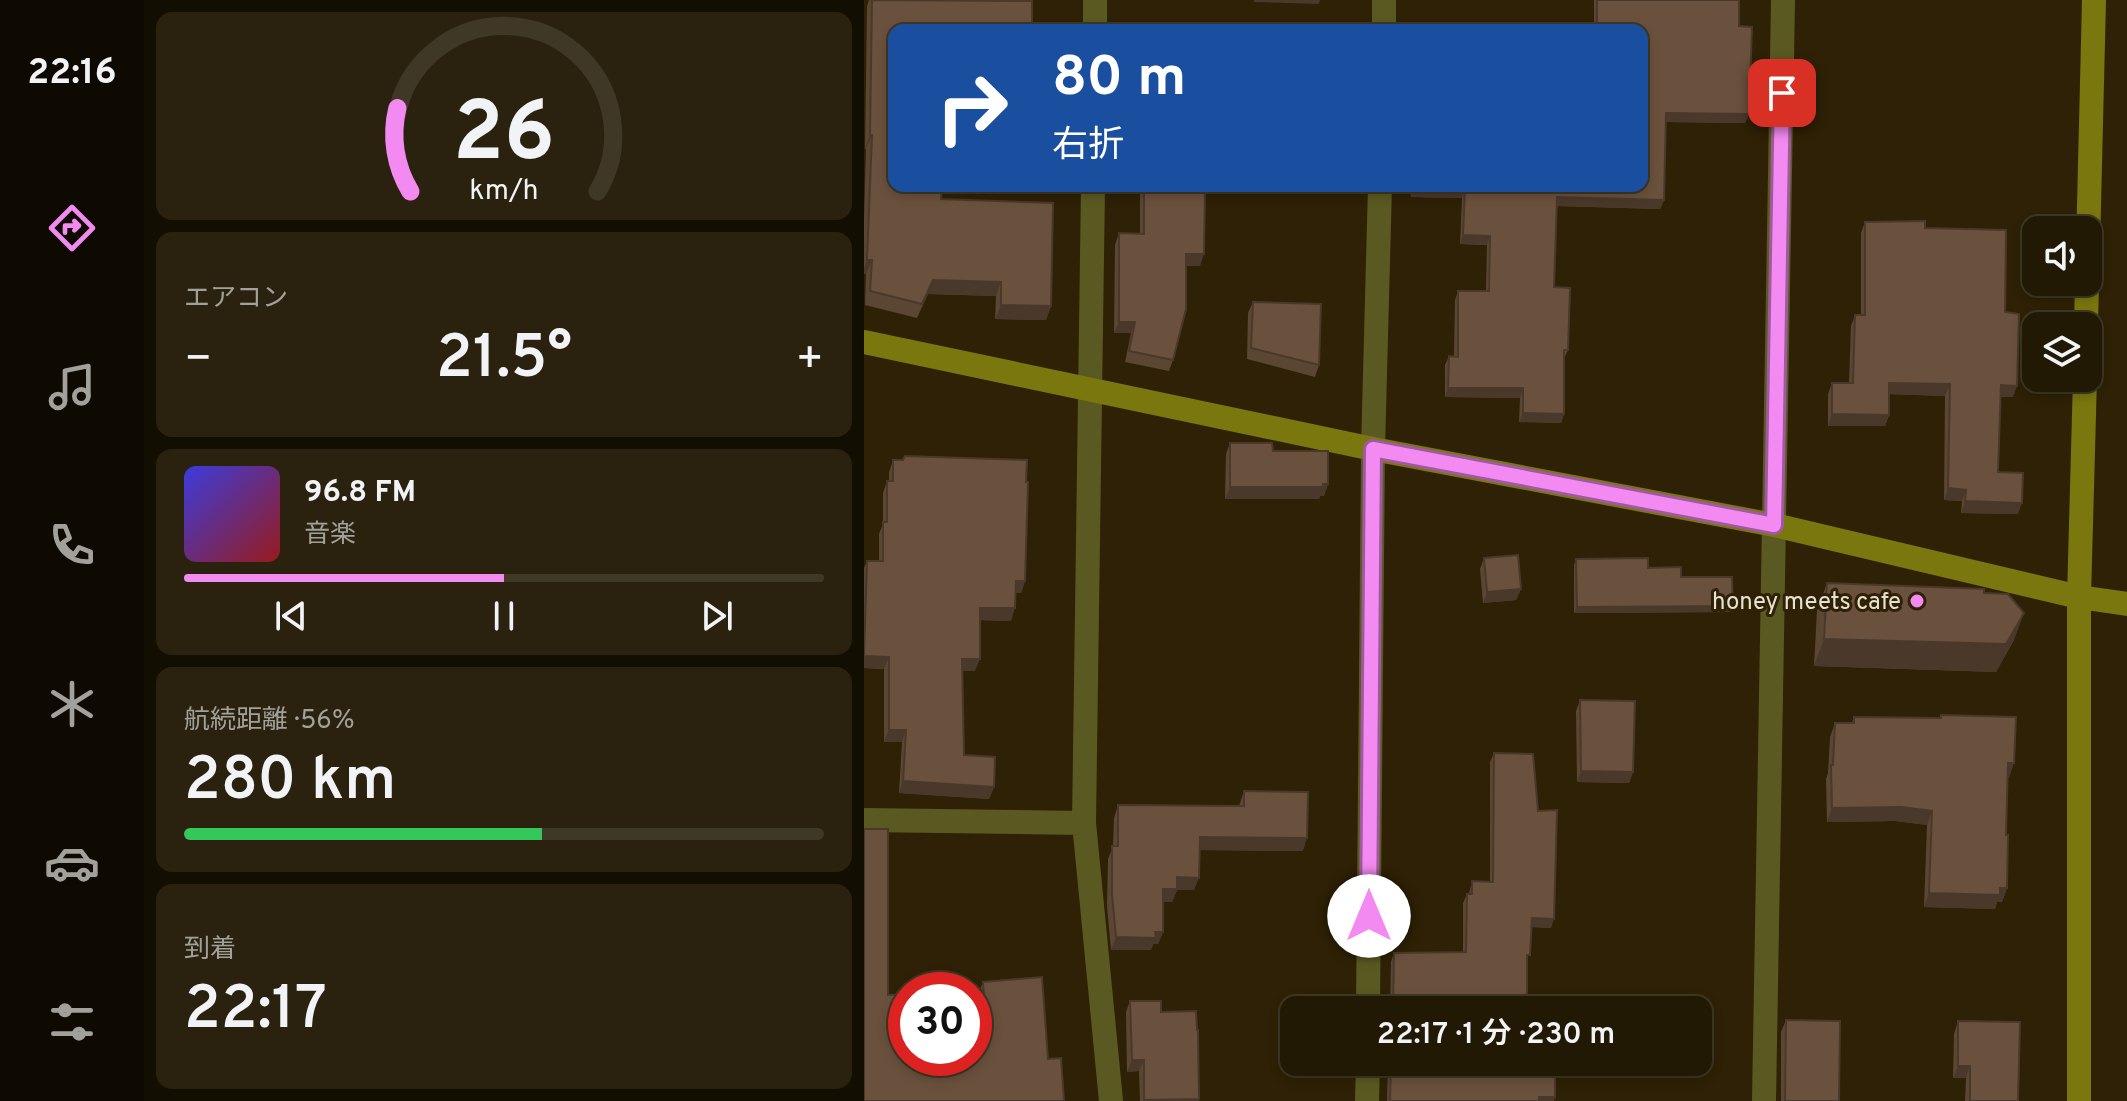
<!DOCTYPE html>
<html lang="ja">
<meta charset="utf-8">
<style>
:root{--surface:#221904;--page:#2a220e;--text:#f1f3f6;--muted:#a2a09a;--line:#3f3826;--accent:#f38af1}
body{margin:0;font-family:Overpass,"Noto Sans JP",sans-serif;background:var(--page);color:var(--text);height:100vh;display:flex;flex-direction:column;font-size:30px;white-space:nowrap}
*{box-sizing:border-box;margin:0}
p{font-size:26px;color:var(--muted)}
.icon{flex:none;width:44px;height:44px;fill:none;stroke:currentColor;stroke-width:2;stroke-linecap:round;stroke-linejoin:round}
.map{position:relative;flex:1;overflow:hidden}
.details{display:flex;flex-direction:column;gap:12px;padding:12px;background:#130e02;width:720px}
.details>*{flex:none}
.banner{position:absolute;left:24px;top:24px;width:760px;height:168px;border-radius:16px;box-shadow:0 4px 12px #0003,0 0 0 2px var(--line);background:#1a4fa0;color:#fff;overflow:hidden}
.tools{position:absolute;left:1158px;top:216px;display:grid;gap:16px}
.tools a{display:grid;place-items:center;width:80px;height:80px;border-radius:16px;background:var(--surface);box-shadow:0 4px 12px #0003,0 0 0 2px var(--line);font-size:40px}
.speed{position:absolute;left:24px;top:972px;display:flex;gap:16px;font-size:40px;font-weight:700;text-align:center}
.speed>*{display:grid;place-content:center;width:104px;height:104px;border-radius:50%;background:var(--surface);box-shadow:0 4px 12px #0003,0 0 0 2px var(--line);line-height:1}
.speed .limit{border:12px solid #d22;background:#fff;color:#111}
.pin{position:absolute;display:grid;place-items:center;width:68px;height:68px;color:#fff;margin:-34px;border-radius:16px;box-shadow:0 4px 12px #0006}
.me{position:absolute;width:88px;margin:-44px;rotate:0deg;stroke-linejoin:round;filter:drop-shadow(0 0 6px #0008)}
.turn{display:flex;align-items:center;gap:28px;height:168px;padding:0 32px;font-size:36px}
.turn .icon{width:104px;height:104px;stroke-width:2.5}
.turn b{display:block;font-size:56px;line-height:68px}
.big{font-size:60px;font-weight:600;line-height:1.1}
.details .card{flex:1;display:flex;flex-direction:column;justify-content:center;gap:12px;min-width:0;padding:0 28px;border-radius:16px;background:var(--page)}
.details .dial{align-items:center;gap:0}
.dial svg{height:208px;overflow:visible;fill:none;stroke:var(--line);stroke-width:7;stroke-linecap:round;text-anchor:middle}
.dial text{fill:var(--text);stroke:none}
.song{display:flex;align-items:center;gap:24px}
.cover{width:96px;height:96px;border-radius:12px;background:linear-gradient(135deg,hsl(240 70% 55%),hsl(0 70% 35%))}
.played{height:8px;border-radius:4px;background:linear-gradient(90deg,var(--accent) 50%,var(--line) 50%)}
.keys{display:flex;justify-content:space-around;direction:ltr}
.heat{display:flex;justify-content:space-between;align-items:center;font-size:44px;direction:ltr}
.charge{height:12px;border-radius:6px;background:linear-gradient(90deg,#34c759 56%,var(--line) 0)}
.trip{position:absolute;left:416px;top:996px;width:432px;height:80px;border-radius:16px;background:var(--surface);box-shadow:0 4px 12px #0003,0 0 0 2px var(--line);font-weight:600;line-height:80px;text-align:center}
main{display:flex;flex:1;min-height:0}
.tabs{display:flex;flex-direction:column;width:144px;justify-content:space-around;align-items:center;background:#0e0a02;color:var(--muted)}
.tabs .icon{width:56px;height:56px}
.tabs .on{color:var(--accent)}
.tabs b{font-size:36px;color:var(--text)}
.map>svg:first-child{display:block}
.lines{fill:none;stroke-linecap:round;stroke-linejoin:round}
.street{stroke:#5b5922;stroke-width:24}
.secondary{stroke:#7a770f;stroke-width:24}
.wall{fill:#5b4634}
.shaded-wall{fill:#4a392b}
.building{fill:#6a513d;stroke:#4a392b;stroke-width:2}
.route-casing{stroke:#9e5a9d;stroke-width:20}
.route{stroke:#f38af1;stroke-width:14}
.poi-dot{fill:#f38af1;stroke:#2e2105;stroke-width:3}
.labels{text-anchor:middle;stroke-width:6;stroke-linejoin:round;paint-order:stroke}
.poi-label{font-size:24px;fill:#e8e0d0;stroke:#2e2105;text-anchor:end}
</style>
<main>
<nav class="tabs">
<b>22:16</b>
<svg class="icon on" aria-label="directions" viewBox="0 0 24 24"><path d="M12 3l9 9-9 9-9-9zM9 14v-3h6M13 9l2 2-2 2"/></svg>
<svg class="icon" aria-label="music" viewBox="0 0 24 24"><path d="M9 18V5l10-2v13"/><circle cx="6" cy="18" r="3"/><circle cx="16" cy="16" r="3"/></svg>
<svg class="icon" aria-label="phone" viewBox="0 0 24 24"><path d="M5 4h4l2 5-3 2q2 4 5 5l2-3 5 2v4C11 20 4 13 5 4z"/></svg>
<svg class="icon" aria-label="climate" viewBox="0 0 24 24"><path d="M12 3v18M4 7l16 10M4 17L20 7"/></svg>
<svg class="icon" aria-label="car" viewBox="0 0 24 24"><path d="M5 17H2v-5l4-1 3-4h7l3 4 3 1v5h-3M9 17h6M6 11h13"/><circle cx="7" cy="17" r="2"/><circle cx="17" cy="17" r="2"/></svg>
<svg class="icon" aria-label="filters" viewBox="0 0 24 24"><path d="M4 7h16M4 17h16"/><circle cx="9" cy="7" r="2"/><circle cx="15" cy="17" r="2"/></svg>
</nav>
<section class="details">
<div class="card dial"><svg viewBox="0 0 100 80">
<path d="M14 69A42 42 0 1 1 86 69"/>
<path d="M14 69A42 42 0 0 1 9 37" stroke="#f38af1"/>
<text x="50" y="56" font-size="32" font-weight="700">26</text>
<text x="50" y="72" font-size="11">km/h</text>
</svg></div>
<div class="card"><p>エアコン</p>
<div class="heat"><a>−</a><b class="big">21.5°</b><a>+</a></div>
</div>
<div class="card">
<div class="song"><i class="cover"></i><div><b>96.8 FM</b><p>音楽</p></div></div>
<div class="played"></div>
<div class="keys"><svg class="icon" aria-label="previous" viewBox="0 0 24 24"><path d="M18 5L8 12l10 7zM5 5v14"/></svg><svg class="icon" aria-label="pause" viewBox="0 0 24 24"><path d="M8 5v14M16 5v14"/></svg><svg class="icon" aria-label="next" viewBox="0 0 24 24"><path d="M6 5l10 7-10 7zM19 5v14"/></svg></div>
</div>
<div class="card"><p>航続距離 · 56%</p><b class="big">280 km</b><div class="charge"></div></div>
<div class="card"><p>到着</p><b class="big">22:17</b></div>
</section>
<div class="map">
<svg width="1263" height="1101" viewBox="0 0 1263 1101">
<rect width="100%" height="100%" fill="#2e2105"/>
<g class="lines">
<path class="street" d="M231,30V0
M520,30V0
M229,186L220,823L247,1101
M0,820L220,823
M504,1010L509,449L516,186
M503,1101L504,1062
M900,1101L919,0"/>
<path class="secondary" d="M1224,247L1230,0
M1222,326L1223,282
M0,342L509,449L910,525L1215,597L1263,604
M1215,1101V597L1221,378"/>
</g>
<path class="wall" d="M5,0H119L30,30L77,199L187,306L182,320L131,319L132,296L64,294L53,318L1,305L2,274H0V219L2,149H1L3,6Z
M730,0H875V26L885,114L881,123L802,122L800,200L796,209L693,206L690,287L704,350L700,359V414L697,423L655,422L656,398L581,397V365L585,356H590L591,300L594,291H622L623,245L596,244L598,198L547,197L546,186H778V30H730Z
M276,186H341L336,266H322L309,360L305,371L261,362L267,333H250L251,245L255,233L276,234Z
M1001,222L1061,228L1141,312L1149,397H1136L1134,472L1154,514L1097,513L1098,501L1080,500L1081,396L1025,394V415L1021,426H964V394L968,383H985L987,326L991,315H997V233Z
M389,302L455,365L451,377L383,359L384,313Z
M366,443L409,451L464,484L460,496H456L455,499H361L362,454Z
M29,460L161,581L157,593H151L147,621L116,620L111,671H98L100,755L130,787L125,799L35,793L38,742H20V669L0,668V568L3,561H15V534L19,524V493L23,481H25V472Z
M620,558L657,589L652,600L619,603L616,569Z
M712,559L784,568L817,577L869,606L867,612L710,613V565Z
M963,583L1120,593L1150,640L1132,672L950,666L953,610Z
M716,700L769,772L765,783L713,782L712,711Z
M1077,715L1145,778H1143L1142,835L1143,888L1138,902H1133L1131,909L1060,907L1063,825L1031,821L963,822L962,779L964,773L966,737L971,723H988L990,717L1076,718Z
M630,753L674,811L687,928L668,927L663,963V1010H526L527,962L530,953L599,952V903L603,894H605L608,881L626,882V762Z
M380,791L439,851L335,850L330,890H313L308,902H299V932L294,944H289L287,950H247L243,906L244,859L249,846L250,818L254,805L375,806Z
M0,829H24V995L42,994V1058H110V1012L116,1011L115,992L119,982L178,977L184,1059L197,1058L200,1101H0Z
M266,1001L297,1012L335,1099V1101H276L275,1071L263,1072L262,1012Z
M922,1020L975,1101H917V1032Z
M1094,1021L1154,1101H1101L1102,1078H1089L1090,1034Z
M524,1062H691L690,1101H523Z"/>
<path class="shaded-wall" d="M390,0H456L455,4L390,2Z
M802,113L885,114L881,123L799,122Z
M6,135H8L2,149H1Z
M550,188L601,189L598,198L547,197Z
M693,197L800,200L796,209L690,206Z
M599,235L626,236L623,245L596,244Z
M322,254H340L336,266H318Z
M3,260H8L2,274H0V269Z
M69,280L137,282L132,296L64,294L53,318Z
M137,305L187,306L182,320L131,319Z
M255,322H271L267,333H250Z
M1025,383L1086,384L1081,396L1021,394Z
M1137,385L1153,386L1149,397H1132Z
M584,388H659L656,398L581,397Z
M659,413L700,414L697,423L655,422Z
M968,414L1025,415L1021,426H964Z
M464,484L460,496H456L455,499H361L366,487Z
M1084,488L1102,490L1098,501L1080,500Z
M1101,501L1158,503L1154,514L1097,513Z
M152,581H161L157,593H147Z
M657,589L652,600L619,603L623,592Z
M869,606L867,612L710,613L713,607Z
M116,608H151L147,621L112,620Z
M1160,613L1150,640L1132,672L950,666L960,639Z
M0,656L25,657L20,669L0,668Z
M98,659H116L111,671H94Z
M25,730H42L38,742H20Z
M1144,763H1150L1145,778L1139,777Z
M717,771L769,772L765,783L713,782Z
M39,781L130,787L125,799L35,793Z
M1037,807L1068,811L1063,825L1031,821L963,822L968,808Z
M336,837L443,838L439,851L331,850Z
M313,877L335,878L330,890H313L308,902H295L299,889Z
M1136,888H1143L1138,902H1133L1131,909L1060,907L1065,893Z
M668,918L690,919L687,928L665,927Z
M291,932H299L294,944H289L287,950H247L252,937Z
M268,1060H280L275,1071L263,1072Z
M1094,1066H1106L1102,1078H1089Z
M675,1097H691L690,1101H673Z
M335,1099V1101H279L280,1100Z"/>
<path class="building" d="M8,0L168,1V30H30V186H78L77,199L189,203L187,306L137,305V282L69,280L58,304L6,291L8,260H3L8,135H6Z
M733,0H875V26L888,27L885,114L802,113L800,200L693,197L690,287L706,288L704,350H700V414L659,413V388H584L585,356L594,357V291H625L626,236L599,235L601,189L550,188V186H778V30H733Z
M280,186H341L340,254H322V309L309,360L265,351L271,322H255V233L280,234Z
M1061,221V228L1142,230L1141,312L1155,314L1153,386L1137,385L1134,472L1159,473L1158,503L1101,501L1102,490L1084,488L1086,384L1025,383V415L968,414V383H989L991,315H1001V222Z
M389,302L457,304L455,365L387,348Z
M366,443H408L409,451H464V484H459V487H366Z
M41,456L163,460L162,482H164L161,581H152L151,608H116V659H98L100,755L131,757L130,787L39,781L42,730H25V657L0,656L3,561H19V522H23V481H29V460H39Z
M654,555L657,589L623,592L620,558Z
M784,558V568L817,567V577H868L869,606L713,607L712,559Z
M963,583L1120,589V593L1144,594L1160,613L1142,644L960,639Z
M716,700L771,701L769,772L717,771Z
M1077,715L1152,717L1150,763H1144L1142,835H1144L1143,888H1136V895L1065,893L1068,811L1037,807L968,808L967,765H969L971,723H990V717L1077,718Z
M630,753L669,754L674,811L693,810L690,919L668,918L666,955H663V1010H529L530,953L602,952L603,894H608V881L629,882Z
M380,791L444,792L443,838L336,837L335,878L313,877V889H299V932H291L292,938L252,937L248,894V846H254V805L380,806Z
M0,829H24V995L42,994V1058H110V1012L121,1011L119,982L178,977L184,1059L197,1058L200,1101H0Z
M266,1001H297V1012L332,1011L333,1030H334L335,1099L280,1100V1060H268Z
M922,1020L976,1021L975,1101H921Z
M1094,1021L1156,1022L1154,1101H1106V1066H1094Z
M527,1062H691V1097H675V1101H526Z"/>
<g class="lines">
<defs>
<path id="route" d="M505,916L509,449L910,525L918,93"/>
</defs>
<use href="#route" class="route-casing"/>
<use href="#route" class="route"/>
</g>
<circle class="poi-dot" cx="1053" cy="601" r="8"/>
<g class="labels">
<g class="poi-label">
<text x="1037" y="609">honey meets cafe</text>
</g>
</g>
</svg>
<div class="tools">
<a><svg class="icon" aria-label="sound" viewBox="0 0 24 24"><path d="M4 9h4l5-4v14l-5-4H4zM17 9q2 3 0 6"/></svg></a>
<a><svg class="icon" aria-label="layers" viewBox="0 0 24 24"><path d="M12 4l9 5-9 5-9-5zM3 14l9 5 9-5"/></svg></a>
</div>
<div class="speed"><div class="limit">30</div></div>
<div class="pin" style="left:918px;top:93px;background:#d93025"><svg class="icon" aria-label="arrive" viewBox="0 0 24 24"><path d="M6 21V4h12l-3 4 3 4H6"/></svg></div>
<svg class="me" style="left:505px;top:916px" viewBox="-20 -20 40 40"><circle r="19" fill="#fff"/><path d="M0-13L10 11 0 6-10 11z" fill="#f38af1"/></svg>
<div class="trip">22:17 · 1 分 · 230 m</div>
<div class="banner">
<div class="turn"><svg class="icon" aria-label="right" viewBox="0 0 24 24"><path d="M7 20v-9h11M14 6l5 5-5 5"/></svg><div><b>80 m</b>右折</div></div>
</div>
</div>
</main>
